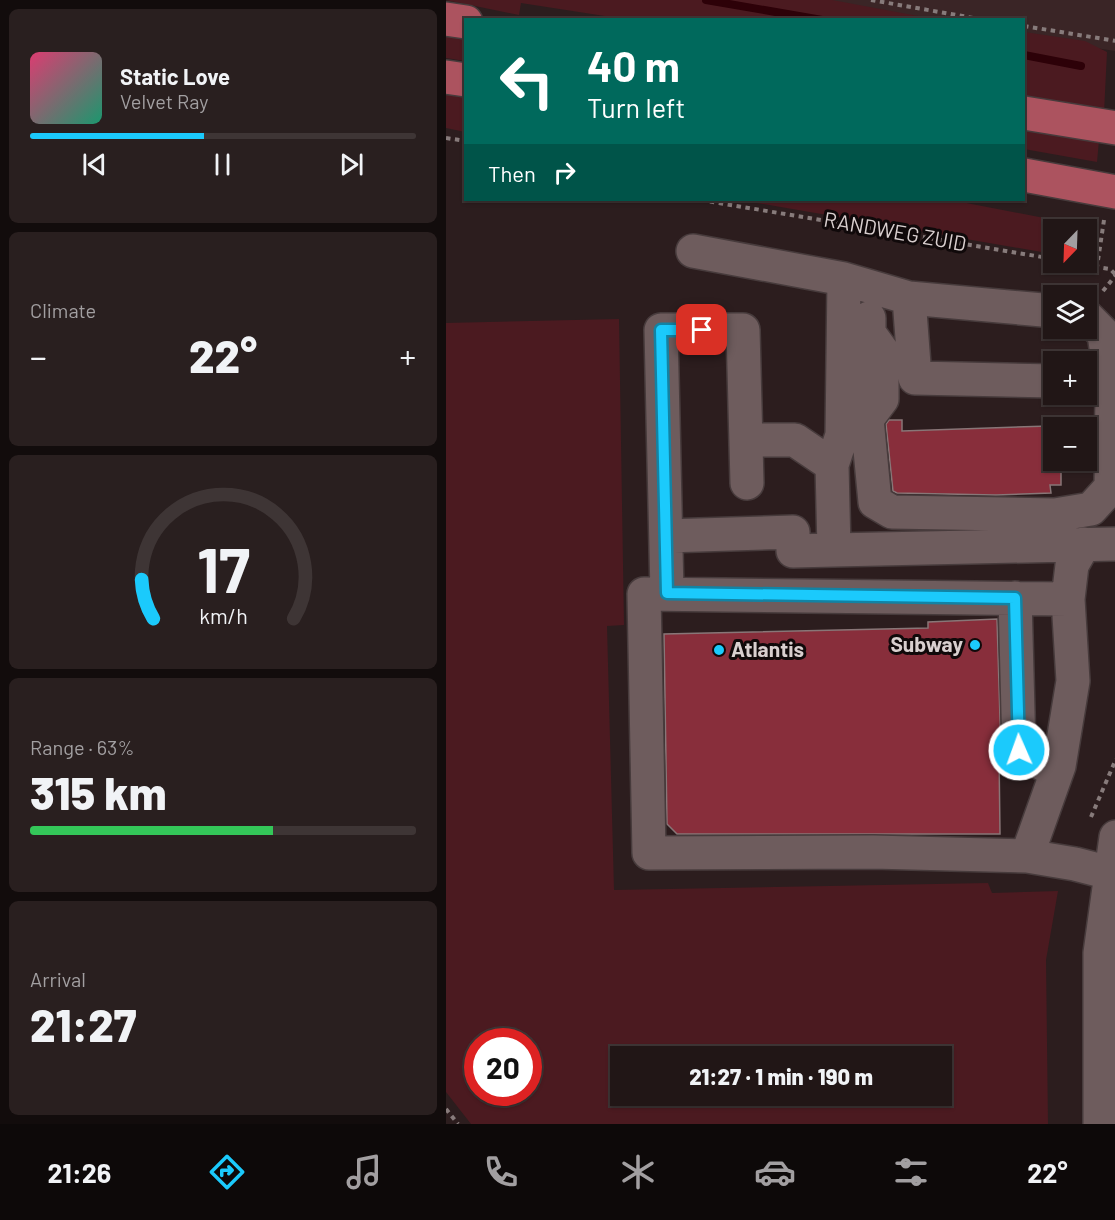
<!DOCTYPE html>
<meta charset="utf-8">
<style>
:root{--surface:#211616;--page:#291f1f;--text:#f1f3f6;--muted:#a29fa1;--line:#3e3535;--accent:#1bcafc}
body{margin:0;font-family:Barlow,sans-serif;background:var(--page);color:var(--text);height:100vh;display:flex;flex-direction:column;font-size:22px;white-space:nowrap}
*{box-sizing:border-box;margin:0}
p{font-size:20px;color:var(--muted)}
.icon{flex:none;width:33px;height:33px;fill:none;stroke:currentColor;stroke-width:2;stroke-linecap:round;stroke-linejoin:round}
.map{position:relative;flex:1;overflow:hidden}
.drawer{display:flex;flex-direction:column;gap:9px;padding:9px;background:#120c0c;width:446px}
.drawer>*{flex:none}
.banner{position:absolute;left:18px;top:18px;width:561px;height:183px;border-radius:0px;box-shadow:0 2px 4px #0004,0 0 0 2px var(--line);background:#00695c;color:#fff;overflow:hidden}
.needle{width:39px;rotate:203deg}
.controls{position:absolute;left:597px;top:219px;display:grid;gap:12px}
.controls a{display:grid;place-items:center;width:54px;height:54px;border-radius:0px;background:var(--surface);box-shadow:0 2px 4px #0004,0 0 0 2px var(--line);font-size:30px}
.speed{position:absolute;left:18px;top:1028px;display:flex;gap:12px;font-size:30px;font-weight:700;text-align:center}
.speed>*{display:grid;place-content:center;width:78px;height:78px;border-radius:50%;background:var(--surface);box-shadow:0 2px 4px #0004,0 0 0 2px var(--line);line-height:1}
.speed .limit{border:9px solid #d22;background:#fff;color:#111}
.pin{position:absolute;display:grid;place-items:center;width:51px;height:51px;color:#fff;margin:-26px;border-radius:12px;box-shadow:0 3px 9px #0006}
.me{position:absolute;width:66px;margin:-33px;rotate:358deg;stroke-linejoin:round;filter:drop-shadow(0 0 4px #0008)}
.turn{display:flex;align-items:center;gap:21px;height:126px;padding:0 24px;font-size:27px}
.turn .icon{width:78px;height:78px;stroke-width:2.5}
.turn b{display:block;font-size:42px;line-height:51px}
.then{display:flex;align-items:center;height:57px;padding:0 24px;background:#0003;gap:12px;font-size:22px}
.big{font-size:45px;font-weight:800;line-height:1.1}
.drawer .tile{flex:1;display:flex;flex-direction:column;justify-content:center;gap:9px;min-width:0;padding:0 21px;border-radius:9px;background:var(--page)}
.drawer .dial{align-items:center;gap:0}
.dial svg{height:156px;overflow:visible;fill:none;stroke:var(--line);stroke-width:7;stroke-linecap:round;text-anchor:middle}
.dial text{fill:var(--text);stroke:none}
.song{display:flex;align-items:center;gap:18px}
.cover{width:72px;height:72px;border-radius:9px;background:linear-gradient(135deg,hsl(340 70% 55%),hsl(160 70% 35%))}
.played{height:6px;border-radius:3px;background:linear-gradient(90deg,var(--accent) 45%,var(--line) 45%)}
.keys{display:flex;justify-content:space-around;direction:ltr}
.heat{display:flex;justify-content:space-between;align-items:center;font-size:33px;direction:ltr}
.charge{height:9px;border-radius:4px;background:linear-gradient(90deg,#34c759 63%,var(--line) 0)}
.trip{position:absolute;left:164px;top:1046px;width:342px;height:60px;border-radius:0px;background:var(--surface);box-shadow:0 2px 4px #0004,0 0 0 2px var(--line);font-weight:800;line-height:60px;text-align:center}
.tabs{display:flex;height:96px;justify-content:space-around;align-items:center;background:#0d0909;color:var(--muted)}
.tabs .icon{width:42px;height:42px}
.tabs .active{color:var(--accent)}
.tabs b{font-size:27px;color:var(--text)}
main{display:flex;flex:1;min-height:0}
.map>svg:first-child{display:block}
.built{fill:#3a2526}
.green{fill:#4b1a20;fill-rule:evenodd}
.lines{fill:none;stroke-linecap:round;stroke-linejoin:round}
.stream{stroke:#2d0108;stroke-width:8}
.building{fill:#882e3b;stroke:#887677;stroke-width:1.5}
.minor-casing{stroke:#473b3c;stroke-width:36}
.major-casing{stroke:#473b3c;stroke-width:36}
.path{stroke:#877b7b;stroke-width:4;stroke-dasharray:4.5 4.5;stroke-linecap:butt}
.minor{stroke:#6e5c5d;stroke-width:33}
.major{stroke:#ac535f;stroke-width:33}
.route-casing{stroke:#1283a4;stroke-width:15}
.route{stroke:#1bcafc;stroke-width:10}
.poi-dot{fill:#1bcafc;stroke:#10090a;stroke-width:2}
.labels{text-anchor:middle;stroke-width:6;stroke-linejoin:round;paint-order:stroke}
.street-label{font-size:21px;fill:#d9cfcf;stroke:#10090a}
.poi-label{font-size:21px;font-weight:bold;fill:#d9cfcf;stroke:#10090a;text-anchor:end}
</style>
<main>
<section class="drawer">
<div class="tile">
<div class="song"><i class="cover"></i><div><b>Static Love</b><p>Velvet Ray</p></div></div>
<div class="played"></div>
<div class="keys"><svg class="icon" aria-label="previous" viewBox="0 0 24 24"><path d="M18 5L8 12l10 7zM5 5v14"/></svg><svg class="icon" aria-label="pause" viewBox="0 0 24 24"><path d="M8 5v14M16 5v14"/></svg><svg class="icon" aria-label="next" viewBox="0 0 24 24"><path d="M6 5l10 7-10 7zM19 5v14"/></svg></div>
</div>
<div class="tile"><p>Climate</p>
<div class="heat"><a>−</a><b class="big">22°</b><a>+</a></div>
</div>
<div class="tile dial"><svg viewBox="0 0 100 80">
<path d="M14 69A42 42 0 1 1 86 69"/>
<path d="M14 69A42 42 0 0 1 8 49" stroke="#1bcafc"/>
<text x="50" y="56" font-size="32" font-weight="700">17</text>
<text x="50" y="72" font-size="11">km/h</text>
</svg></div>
<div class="tile"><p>Range · 63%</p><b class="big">315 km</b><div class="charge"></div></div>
<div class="tile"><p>Arrival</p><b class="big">21:27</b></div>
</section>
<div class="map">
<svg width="670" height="1124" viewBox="0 0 670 1124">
<rect width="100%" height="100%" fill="#2c1d1e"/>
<path class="built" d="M338,0H669V51L578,37V20L464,19Z"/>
<path class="green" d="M0,0H386L488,19H178L75,3L73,15Z
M578,32L639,41L661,52L658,113L578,99Z
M0,34L19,37V61L0,58Z
M0,94L19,97V132L0,128Z
M578,128L653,140L651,162L578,149Z
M294,200H505L619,222H642L640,229L608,230L607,254Z
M173,319L178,625L161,626L168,890L542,883L546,893L612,891L600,960L602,1124H25L0,1092V323ZM32,1041H82V1092H32ZM174,1056H495V1095H174Z"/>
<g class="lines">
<path class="stream" d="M260,0L376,20
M578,55L635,66"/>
</g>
<path class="building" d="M443,420H456V431L603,426V434H608V460H615V485H604L605,493L550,495L451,493L447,491L440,424Z
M551,619L555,752H553L554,834H231L221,824L218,634L482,628V622Z"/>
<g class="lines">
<defs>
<path id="minor" d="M247,251L398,279
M463,298L398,279L396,435L386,465L388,550L670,544
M608,311L463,298L469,378L608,381
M423,333L410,355L411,400L421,419L429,502L446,512L609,515L645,509L665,487L666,388L658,334L640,316
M421,419L436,399V351L423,333V318
M300,440H349L386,465
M220,536L347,532V551L388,550
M221,593L215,330H297L301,483
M569,598L573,750L610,772
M622,599L626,565L638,544
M581,856L613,766L627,681L622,599L198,594L203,853L427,852L581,856L629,864L664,873
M654,1124V953L670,837"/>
<path id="major" d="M0,19L20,22
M0,77L20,80
M578,113L670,128
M578,175L670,192"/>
</defs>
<use href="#minor" class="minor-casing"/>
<use href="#major" class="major-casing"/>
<path class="path" d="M425,0L539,20
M578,26L670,41
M0,138L20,141
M255,200L608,259
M658,220L651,267L664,269L670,275
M626,262L651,267
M657,291L670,275
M645,817L670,759
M0,1109L12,1124"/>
<use href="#minor" class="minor"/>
<use href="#major" class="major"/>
</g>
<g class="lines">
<defs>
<path id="route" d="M256,330H215L221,593L569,598L573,750"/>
</defs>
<use href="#route" class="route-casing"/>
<use href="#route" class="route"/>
</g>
<g class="poi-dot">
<circle cx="529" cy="645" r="6"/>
<circle cx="273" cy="650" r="6"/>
</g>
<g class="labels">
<g class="street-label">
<text transform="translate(449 232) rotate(10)" y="7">RANDWEG ZUID</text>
</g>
<g class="poi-label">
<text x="517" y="652">Subway</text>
<text x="285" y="657" text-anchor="start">Atlantis</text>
</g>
</g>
</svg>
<div class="controls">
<a><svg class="needle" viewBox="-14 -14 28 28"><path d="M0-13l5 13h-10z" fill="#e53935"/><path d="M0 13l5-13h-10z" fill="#a29fa1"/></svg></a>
<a><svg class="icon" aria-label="layers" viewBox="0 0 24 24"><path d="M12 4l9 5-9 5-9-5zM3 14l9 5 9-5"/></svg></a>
<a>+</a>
<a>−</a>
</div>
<div class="speed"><div class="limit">20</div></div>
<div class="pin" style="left:256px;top:330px;background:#d93025"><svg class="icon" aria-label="arrive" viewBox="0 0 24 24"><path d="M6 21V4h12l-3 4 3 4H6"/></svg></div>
<svg class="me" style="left:573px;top:750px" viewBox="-20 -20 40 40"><circle r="17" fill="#1bcafc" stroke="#fff" stroke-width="3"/><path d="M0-11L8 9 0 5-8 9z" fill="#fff"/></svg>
<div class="trip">21:27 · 1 min · 190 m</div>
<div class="banner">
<div class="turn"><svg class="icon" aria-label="left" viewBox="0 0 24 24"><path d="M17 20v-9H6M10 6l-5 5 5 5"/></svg><div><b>40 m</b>Turn left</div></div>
<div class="then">Then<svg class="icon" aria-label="right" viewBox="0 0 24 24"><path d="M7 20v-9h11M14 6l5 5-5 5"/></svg></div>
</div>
</div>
</main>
<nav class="tabs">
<b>21:26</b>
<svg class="icon active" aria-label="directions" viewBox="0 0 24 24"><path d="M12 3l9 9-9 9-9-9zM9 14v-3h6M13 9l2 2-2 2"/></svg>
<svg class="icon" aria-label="music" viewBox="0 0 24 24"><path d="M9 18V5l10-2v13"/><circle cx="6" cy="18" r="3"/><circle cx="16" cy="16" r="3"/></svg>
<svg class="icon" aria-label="phone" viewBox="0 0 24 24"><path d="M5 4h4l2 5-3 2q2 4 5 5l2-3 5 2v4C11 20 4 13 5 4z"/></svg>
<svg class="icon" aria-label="climate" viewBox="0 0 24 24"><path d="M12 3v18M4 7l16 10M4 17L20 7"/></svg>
<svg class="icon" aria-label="car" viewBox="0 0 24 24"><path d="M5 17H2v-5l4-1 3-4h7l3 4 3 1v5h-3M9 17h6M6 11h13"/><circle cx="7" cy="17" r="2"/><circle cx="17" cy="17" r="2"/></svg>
<svg class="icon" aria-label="filters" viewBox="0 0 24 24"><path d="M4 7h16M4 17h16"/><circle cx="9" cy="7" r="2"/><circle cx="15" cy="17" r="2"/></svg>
<b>22°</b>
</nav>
